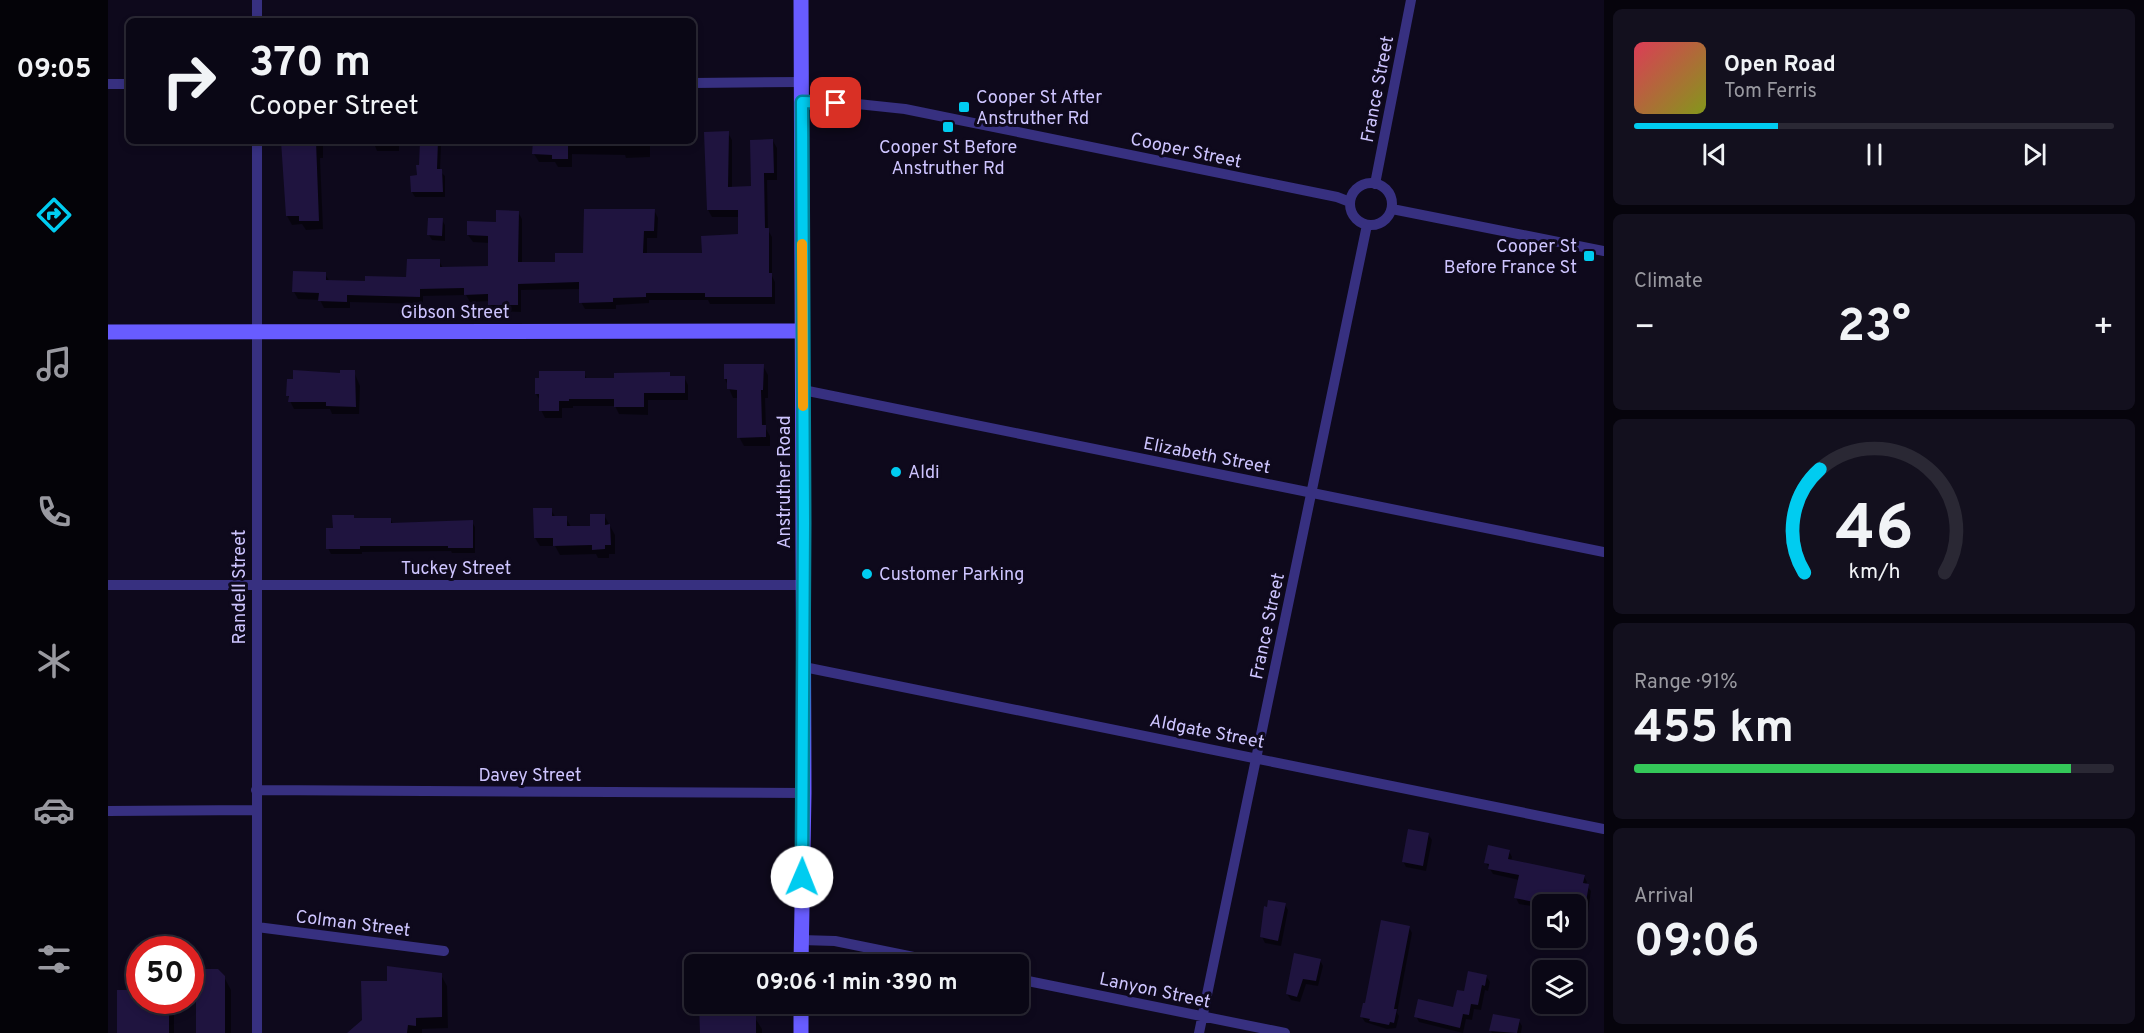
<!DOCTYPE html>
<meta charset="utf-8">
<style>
:root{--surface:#0a0715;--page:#13101e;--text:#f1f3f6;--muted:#9999a0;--line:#2a2834;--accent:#00ccf0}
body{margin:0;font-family:Overpass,sans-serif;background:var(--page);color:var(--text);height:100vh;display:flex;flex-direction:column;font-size:22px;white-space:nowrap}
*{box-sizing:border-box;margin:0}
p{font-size:20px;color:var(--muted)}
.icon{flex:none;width:33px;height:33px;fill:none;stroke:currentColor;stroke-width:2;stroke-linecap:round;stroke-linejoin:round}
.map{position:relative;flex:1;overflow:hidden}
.drawer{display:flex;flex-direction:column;gap:9px;padding:9px;background:#06040c;width:540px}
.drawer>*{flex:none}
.hud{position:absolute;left:18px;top:18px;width:570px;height:126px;border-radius:9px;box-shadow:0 3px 9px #0003,0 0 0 2px var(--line);background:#0a0715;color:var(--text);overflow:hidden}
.controls{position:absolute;left:1424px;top:894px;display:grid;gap:12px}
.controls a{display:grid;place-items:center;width:54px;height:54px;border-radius:9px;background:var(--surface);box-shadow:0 3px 9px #0003,0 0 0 2px var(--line);font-size:30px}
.speed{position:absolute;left:18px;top:936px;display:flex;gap:12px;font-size:30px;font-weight:700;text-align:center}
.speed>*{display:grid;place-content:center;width:78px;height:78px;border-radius:50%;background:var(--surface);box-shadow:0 3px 9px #0003,0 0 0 2px var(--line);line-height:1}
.speed .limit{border:9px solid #d22;background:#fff;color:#111}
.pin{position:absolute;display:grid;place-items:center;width:51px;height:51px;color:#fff;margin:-26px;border-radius:12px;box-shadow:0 3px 9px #0006}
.me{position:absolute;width:66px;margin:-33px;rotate:1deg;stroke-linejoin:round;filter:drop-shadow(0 0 4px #0008)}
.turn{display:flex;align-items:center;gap:21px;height:126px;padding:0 24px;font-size:27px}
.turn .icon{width:78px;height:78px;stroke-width:2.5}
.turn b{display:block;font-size:42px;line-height:51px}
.big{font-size:45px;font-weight:700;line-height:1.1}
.drawer .tile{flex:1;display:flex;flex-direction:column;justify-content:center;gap:9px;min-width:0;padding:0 21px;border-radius:9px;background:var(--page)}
.drawer .dial{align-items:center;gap:0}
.dial svg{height:156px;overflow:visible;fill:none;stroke:var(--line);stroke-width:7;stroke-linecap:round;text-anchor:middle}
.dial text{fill:var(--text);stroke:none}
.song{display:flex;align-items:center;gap:18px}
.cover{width:72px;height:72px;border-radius:9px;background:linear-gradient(135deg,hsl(350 70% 55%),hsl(70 70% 35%))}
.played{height:6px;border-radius:3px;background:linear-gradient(90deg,var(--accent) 30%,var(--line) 30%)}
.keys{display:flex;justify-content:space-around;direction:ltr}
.heat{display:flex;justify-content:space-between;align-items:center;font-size:33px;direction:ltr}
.charge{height:9px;border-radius:4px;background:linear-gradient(90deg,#34c759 91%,var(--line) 0)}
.trip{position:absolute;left:576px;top:954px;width:345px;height:60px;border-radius:9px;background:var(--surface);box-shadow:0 3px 9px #0003,0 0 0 2px var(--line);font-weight:700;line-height:60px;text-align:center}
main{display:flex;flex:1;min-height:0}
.dock{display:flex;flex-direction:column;width:108px;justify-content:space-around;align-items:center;background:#040308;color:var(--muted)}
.dock .icon{width:42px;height:42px}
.dock .current{color:var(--accent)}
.dock b{font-size:27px;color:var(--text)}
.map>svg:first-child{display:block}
.shadow{fill:#0007}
.building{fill:#1f143f}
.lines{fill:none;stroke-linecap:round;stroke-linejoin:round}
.street{stroke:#373080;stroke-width:10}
.secondary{stroke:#685cff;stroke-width:15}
.route-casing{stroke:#00859c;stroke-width:15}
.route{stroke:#00ccf0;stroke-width:10}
.slow{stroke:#f59e0b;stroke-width:10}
.poi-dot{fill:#00ccf0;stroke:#0e091c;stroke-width:2}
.labels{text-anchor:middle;stroke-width:6;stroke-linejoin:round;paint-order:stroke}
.street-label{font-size:18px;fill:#cec5ff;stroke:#0e091c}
.poi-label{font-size:18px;fill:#cec5ff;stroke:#0e091c;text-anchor:start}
</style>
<main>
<nav class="dock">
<b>09:05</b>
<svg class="icon current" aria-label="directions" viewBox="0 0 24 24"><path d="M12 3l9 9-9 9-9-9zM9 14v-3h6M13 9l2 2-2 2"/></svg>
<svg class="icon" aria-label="music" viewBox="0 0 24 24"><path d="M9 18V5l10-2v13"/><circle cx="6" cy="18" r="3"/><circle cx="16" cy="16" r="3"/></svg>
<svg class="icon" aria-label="phone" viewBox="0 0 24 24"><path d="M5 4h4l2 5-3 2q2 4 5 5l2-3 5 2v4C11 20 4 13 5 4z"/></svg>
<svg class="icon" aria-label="climate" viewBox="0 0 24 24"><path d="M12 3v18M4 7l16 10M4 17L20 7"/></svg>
<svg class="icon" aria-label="car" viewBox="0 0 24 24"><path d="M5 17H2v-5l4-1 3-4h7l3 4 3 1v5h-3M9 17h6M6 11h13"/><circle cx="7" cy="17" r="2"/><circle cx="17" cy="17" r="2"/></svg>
<svg class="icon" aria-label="filters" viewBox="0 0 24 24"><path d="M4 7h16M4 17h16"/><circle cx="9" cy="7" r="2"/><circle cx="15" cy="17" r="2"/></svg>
</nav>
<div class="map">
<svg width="1496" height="1033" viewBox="0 0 1496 1033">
<rect width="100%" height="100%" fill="#0e091c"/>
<path class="shadow" d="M620,133L624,140V188H645L665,141L669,148V180H659L660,230L664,237V276L667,282V304H602L600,300H541V303L508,305V309H477L473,302V289L413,290V312L386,311L381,301L362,302L358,295L315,296V304L242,302V308H216L212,300L190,299L186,292L217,274L222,282L258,283L300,279L331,261L335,268L381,267V243L365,242L360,235L389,224L410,212L414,219V263H449L476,254L546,210L550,218L549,238H539V254H595L632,236V217H604L600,210Z
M175,141H215V158H212L215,229L198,230L194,224L184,225L179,216Z
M265,141H376V146H333L332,171L337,176V197H307L304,192L312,166L313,142L291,141V151H269Z
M426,141H542V157L518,158L517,155L464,154V167H450L447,162H431L426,154Z
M334,220L337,225V241L324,240L321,235Z
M655,366L660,375V398H657L658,429L662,436V446H636L631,437L630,398H625L617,379Z
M246,372L252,386L251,414H224L222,409H186L182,401L180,395L234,374Z
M476,373L479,379H507L561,374L563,377H576L580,385V400H540V415L511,414L507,406H465V408H454V418H437L433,410V402L428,394Z
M443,510L448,518H458L463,527H483L496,515L507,535V554H501V558H490L488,554L452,555L447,546H432L427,538Z
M247,520H283L285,524L364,522L367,527V553H344L343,551L254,552V554H223L220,548L226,530Z
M1320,834L1324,840L1318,871L1298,867L1295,861Z
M1401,851L1404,857L1403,862L1476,876L1479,882L1478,885L1483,891L1480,912L1473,911V916L1467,915V904H1434V908L1411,904L1408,898L1411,880L1385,874L1378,863Z
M1177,905L1180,910L1173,946L1157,943L1154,937Z
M1301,927L1304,933L1289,1013L1291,1016L1288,1028L1279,1029L1257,1022L1253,1016L1258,1005Z
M1212,960L1215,966L1210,986L1198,984L1192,1002L1183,1000L1179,994Z
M333,975L339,986L340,1028L314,1029V1033H247L280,982Z
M1378,976L1382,982L1380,991L1377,990L1373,1010L1366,1009L1364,1020L1358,1019L1355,1033L1311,1022L1308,1016L1347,1009L1357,993Z
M116,977L123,990V1033H89Z
M32,1000H63L66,1005V1033H10Z
M590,1004H643L642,1017L647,1018L654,1029V1033H593V1011Z
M1411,1021L1414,1026L1413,1033H1384L1383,1031Z"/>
<path class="building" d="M621,131L620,187L643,186L642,140L665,139L666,173H656L657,228H661V273H664V297H597V293H538V297L505,298V302L471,303V282L410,284V305H380V294L356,295V288L312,289V297L239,295V302L210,301L211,293L184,292L185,271L218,272V280L257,281V276L298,277L299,259H332V267L380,266V236L359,235V221L388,222V210L411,211L410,262H447V253H475L476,209H547L546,231H536L535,253H594L593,236L630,234V210H599L596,132Z
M173,141H208L211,221H191V216H178Z
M312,141H330L329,169H334L335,192H303L302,176L309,175L308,165H311Z
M425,141H460V159H444V155L424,154Z
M320,218H335L334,236L319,235Z
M616,364H656L655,390H653L654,425H658V437L629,438V390L619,389V379H616Z
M185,370L232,373V370H247L248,407L218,406V402H180L181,396H178L179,379H185Z
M431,371H477V378H506V373L562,372V376H577V393H536V407H506V399H461V401H451V411H431V394H427V378H431Z
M425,508H444V516H459V526H482V514H497V525L502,524L503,545H497V549L484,550V545L445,546V538H426Z
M224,515H246V518H283V523L365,520V548H340V546H252V549H218V528H225Z
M1300,829L1321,833L1315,866L1294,862Z
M1380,845L1402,850L1400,859L1477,875L1475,883L1481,884L1477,908L1467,904H1437L1406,898L1411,875L1380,869L1381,864L1376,863Z
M1160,900L1178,903L1170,941L1152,937L1156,906L1159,907Z
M1273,920L1302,926L1286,1009H1289L1286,1023L1282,1022L1281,1025L1261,1021L1262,1019L1252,1017L1255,1003H1257Z
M1186,953L1213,959L1208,981L1195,979L1189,997L1178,994Z
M279,966L334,973V1017L308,1018V1026L300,1025L299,1033H239L254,1020L253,981H279Z
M88,969H110L117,976V1033H88Z
M1360,971L1379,975L1377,986L1374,985L1370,1005L1363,1004L1361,1015L1355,1014L1352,1028L1306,1017L1310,999L1345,1007L1349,990L1356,991Z
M9,990H32V1000H61V1033H9Z
M591,1004H637L636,1015L648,1016V1033H592Z
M1385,1014L1412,1019L1409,1033L1381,1031Z"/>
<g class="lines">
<path class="street" d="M149,0V21
M585,83L693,82
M0,84H21
M694,102L740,103L797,109L1229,197L1242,202
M1242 204a21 21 0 1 1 42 0a21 21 0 1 1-42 0Z
M1267,184L1303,0
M1284,209L1496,251
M695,390L1496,552
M0,585H695
M696,667L1496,829
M148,790L696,793
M0,811L148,810
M149,927L336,951
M693,940L727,941L840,964
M910,979L1177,1033
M149,1033V141
M1091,1033L1259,225"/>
<path class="secondary" d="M693,0L696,793L693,964
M0,332L694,331
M693,1033V1004"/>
</g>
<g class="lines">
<defs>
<path id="route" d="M694,877L696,523L694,102L728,103"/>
</defs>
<use href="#route" class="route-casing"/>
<use href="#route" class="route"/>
<path class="slow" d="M694,244L695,406"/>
</g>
<g class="poi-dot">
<rect x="850" y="101" width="12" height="12" rx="3"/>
<rect x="834" y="121" width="12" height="12" rx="3"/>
<rect x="1475" y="250" width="12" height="12" rx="3"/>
<circle cx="788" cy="472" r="6"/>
<circle cx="759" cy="574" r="6"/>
</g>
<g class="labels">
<g class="street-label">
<text transform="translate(1269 89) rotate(-79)" y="6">France Street</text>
<text transform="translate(1078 150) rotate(12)" y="6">Cooper Street</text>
<text x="347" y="318">Gibson Street</text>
<text transform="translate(1099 455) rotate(11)" y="6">Elizabeth Street</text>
<text transform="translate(676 482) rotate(-90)" y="6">Anstruther Road</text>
<text x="348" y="574">Tuckey Street</text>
<text transform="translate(131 587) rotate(-90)" y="6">Randell Street</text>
<text transform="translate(1159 626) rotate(-78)" y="6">France Street</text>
<text transform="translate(1099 731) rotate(11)" y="6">Aldgate Street</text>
<text x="422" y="781">Davey Street</text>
<text transform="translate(245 923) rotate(7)" y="6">Colman Street</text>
<text transform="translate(1047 990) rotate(12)" y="6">Lanyon Street</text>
</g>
<g class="poi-label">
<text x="868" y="103">Cooper St After<tspan x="868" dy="21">Anstruther Rd</tspan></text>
<text x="840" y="153" text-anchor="middle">Cooper St Before<tspan x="840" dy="21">Anstruther Rd</tspan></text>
<text x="1469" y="252" text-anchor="end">Cooper St<tspan x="1469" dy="21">Before France St</tspan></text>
<text x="800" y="478">Aldi</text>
<text x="771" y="580">Customer Parking</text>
</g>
</g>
</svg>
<div class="controls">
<a><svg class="icon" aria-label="sound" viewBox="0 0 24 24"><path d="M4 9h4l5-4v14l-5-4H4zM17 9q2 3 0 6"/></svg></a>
<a><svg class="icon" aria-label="layers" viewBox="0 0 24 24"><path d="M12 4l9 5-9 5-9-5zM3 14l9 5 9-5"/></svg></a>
</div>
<div class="speed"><div class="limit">50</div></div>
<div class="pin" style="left:728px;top:103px;background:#d93025"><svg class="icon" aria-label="arrive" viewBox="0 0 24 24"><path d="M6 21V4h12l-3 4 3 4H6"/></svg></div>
<svg class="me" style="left:694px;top:877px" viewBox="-20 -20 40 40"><circle r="19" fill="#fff"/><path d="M0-13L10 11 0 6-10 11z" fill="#00ccf0"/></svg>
<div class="trip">09:06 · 1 min · 390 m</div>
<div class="hud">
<div class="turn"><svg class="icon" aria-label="right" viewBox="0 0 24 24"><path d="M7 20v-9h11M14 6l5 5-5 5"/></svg><div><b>370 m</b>Cooper Street</div></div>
</div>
</div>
<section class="drawer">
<div class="tile">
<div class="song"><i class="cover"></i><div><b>Open Road</b><p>Tom Ferris</p></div></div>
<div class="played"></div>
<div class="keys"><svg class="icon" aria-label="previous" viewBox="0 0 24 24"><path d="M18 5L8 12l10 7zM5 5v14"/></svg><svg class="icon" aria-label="pause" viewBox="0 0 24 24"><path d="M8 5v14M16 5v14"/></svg><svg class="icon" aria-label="next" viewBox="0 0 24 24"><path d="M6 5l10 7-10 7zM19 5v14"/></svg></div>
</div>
<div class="tile"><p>Climate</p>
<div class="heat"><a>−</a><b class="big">23°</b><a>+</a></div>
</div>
<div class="tile dial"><svg viewBox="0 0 100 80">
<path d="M14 69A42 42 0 1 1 86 69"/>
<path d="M14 69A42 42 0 0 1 22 16" stroke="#00ccf0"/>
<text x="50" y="56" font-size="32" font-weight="700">46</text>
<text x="50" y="72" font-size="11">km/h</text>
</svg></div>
<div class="tile"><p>Range · 91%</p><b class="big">455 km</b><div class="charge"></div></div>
<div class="tile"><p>Arrival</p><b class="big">09:06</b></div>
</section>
</main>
